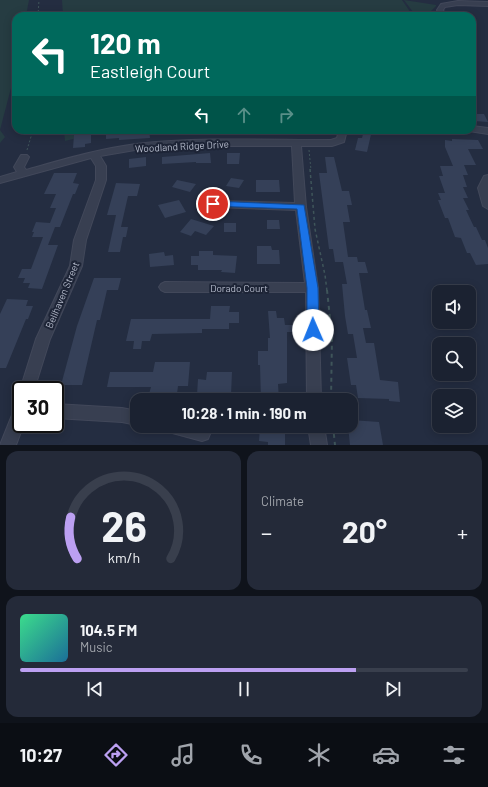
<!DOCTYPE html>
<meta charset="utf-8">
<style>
:root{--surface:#1b2231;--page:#242a39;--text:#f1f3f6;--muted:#a0a4ab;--line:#393f4d;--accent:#bca0f2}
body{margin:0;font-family:Barlow,sans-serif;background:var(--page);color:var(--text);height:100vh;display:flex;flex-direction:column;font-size:15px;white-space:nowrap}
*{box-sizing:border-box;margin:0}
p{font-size:13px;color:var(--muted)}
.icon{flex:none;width:22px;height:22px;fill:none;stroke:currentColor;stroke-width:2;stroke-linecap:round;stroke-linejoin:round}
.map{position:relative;height:445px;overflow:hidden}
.panel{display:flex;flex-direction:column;gap:6px;padding:6px;background:#0f131b;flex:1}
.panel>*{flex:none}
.banner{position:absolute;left:12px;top:12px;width:464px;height:122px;border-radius:12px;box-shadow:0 2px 10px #0003,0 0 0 1px var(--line);background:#00695c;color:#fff;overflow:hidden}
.controls{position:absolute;left:432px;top:285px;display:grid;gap:8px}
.controls a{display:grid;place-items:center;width:44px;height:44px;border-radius:8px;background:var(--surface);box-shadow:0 2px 10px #0003,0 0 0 1px var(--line);font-size:20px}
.speed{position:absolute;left:12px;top:381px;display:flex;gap:8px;font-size:20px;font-weight:700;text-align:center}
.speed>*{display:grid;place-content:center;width:52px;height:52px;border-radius:50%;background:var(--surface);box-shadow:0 2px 10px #0003,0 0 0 1px var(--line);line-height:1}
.speed .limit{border:2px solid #111;border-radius:6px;background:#fff;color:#111}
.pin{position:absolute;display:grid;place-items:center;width:34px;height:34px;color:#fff;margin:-17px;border:2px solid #fff;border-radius:50%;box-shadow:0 1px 4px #0007}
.me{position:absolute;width:44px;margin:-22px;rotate:359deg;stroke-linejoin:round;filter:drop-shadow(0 0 3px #0008)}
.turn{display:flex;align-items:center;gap:14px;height:84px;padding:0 12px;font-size:18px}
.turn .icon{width:52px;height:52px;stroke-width:2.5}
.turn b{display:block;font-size:28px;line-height:34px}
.lanes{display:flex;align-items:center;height:38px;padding:0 12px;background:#0003;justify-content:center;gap:20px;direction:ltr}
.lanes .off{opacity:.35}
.big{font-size:30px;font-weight:700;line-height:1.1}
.panel .widget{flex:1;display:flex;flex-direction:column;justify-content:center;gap:6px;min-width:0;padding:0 14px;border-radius:12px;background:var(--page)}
.panel .dial{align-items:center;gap:0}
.dial svg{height:104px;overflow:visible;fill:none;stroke:var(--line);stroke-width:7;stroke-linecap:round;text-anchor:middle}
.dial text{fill:var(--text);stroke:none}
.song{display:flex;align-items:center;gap:12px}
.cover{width:48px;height:48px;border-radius:6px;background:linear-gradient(135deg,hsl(150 70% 55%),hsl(200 70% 35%))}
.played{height:4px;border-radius:2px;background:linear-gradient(90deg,var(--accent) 75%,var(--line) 75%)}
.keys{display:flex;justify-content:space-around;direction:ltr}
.heat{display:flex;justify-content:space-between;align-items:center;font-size:22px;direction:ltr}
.panel .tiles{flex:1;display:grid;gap:6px;grid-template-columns:1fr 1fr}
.widget:last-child{grid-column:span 2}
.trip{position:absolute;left:130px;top:393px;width:228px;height:40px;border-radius:12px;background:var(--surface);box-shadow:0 2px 10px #0003,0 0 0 1px var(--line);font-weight:700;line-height:40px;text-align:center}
.menu{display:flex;height:64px;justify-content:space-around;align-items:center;background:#0b0e14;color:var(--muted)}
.menu .icon{width:28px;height:28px}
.menu .on{color:var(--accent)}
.menu b{font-size:18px;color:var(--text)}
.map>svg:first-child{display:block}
.green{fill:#263c42}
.building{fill:#354058}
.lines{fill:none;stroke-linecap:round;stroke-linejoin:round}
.minor-casing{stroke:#42485a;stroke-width:2}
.path-far2{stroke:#3f555a;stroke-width:1;stroke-dasharray:2 2;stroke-linecap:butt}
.path-far1{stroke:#3f555a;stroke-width:1.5;stroke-dasharray:3 3;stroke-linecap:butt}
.path{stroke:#3f555a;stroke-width:2;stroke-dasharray:4 4;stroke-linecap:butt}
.minor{fill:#383f51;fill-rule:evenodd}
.route{fill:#1a73e8;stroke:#114b97}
.labels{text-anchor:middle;stroke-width:4;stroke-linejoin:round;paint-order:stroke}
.street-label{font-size:10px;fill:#b5bbcb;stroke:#1d2436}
</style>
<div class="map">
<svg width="488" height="445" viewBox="0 0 488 445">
<rect width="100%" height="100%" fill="#242d41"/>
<path class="green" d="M0,0H29L26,16H16V69L0,130L5,137L0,143Z
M62,0H402L413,16H63Z
M404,0L436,5V6L428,14L413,12Z
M64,130H118L93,134L65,141Z"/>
<path class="building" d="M472,114H484L488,122L474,121Z
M106,130H149L150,138L119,140V138L106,139Z
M364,130H372L367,152L355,150L358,138H362Z
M91,133V143L85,144V147L73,148L74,135Z
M452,139L478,140L483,149H468L476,165H464L468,175H463L467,187H463L468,198H463L469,210H466L474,227H476L482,240H485L488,248V264L476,265L470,253H467L461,238L455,237L448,218H445L438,200H441L438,193H445L439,176H443L440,166H453L445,147V140L452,141Z
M210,153L211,163H196V162L162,164V157Z
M227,153H240L239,164H227Z
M146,157V166L129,168V159Z
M325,157H334L342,191H349L352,205H347L350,222H343L348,257H357L358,262H365L368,273H359L365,310H367L371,328H363L366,343H374L380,380L398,382L400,402L389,401V399L358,398L356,385H351L347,358H357L353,334H348L345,316L342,284H347L343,262H335L333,249H329L319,173H327Z
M54,173H77L73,183L79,184L75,194H73L60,227H55L48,245H58L42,289L28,288L30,283H23L25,278H18L22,269H31L43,237H32L34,232H32L36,222L50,223L56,208H50L56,194H44Z
M231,178L244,180L239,188L226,186Z
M177,180L196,184L190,192L172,187Z
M256,180H279L280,192H256Z
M116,183L140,184L137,196H128L121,227H128L126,237H123L120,252H108L116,215H107Z
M179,200L186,212L165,218L158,205Z
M191,219L214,226L206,235L195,231L191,236L180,232Z
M267,220H279L280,229H267Z
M224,223H236V232H224Z
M257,246H271L272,250H279L280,264H257Z
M199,251H213V255L237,256L235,273L221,272L222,270H198V265H191V256H199Z
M164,252L165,256L173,255L174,265L150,267L149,254Z
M94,278H121L118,290H107L100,320H97L82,385H61L77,326Z
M7,299L28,300L26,306H33L28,319H26L6,368H0V314Z
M211,306H230L229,312H239V323H229V329H202V333L152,334L150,341H142L141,349H133L134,341H126L131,319H210Z
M268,311H276L277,318H284L285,325H293V332H287V383L278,384L279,400H261L260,365H258V351H268V338H270Z
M155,362H190L188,386H178L177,394H149L151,387H107L110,372H153Z
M207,372H232L231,395H197L198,379L206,380Z
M351,420L379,422L383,445H350L348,426H351Z
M260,426H285V445H268V442L259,441Z"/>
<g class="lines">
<defs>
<path id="minor" d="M458,1L488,2V6L458,5L445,7L443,10L446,16H440L437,10L441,4Z
M472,126L488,128V134L469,131L472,130Z
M339,130H347L344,142L332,146H301L306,207L318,288L321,400H307L306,292H165L161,290L159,287L161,284L165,282L305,283L296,210L213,207L208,204L213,201L295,203L292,146H183L135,150L100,156L106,166V180L86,240L82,266L50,339L34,390H21V393L20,390L36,339L70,266L74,240L96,180V166L91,158L0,183V177L17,172L14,167L21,155H27L29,157L24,167L26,170C62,160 98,149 136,144C200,137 266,140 331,140L337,138Z
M488,175V209L483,206L478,188L484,176Z
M21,403V424H24L16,445H0L16,405Z
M55,404L122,408L137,411V425L122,422L55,418Z
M162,426H199L208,429L210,434L208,439L202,441L165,431Z
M308,426H324L327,445H311Z"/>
</defs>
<use href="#minor" class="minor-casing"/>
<path class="path-far2" d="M38,16L39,0
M27,150L33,130
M309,150L311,170"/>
<path class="path-far1" d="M310,169L315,229L325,275L327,291"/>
<path class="path" d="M327,290L332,337L331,400
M333,426L335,445"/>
<use href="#minor" class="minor"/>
</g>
<path class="route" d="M213,201L304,205L318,288L319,330L317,333L313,334L309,333L307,330V288L297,209L210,206L208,204L210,202Z"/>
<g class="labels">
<g class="street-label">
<text transform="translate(182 146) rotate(-3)" y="4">Woodland Ridge Drive</text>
<text x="239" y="292">Dorado Court</text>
<text transform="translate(62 295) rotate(-67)" y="4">Bellhaven Street</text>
</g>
</g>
</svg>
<div class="controls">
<a><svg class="icon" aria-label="sound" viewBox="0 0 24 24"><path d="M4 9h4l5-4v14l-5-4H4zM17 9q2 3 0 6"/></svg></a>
<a><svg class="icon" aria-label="search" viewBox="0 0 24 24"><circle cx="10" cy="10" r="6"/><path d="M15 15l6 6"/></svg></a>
<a><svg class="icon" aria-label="layers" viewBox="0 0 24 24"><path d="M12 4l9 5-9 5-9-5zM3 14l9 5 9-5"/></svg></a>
</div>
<div class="speed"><div class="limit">30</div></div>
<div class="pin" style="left:213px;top:204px;background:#d93025"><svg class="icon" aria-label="arrive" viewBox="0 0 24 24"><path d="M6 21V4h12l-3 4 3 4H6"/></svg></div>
<svg class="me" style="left:313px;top:330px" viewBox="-20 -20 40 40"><circle r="19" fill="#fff"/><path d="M0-13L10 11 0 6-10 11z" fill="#1a73e8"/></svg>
<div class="trip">10:28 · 1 min · 190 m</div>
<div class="banner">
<div class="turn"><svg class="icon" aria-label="left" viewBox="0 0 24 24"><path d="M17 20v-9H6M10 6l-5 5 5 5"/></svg><div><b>120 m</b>Eastleigh Court</div></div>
<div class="lanes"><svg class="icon" aria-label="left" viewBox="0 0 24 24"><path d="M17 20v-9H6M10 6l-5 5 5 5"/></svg><svg class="icon off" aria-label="ahead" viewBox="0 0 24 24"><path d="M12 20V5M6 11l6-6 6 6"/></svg><svg class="icon off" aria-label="right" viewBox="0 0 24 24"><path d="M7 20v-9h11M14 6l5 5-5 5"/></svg></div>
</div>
</div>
<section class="panel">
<div class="tiles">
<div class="widget dial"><svg viewBox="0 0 100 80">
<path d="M14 69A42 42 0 1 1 86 69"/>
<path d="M14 69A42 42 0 0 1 9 37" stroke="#bca0f2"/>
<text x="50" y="56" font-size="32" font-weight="700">26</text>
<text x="50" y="72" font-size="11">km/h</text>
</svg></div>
<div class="widget"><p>Climate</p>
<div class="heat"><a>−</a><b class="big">20°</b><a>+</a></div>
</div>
<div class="widget">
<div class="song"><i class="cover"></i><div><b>104.5 FM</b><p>Music</p></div></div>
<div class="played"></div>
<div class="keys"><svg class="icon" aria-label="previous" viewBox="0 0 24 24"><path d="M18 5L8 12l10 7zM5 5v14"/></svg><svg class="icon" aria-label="pause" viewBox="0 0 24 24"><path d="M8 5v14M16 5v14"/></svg><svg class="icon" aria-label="next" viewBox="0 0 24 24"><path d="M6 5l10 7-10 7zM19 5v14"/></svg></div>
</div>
</div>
</section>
<nav class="menu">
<b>10:27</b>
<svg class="icon on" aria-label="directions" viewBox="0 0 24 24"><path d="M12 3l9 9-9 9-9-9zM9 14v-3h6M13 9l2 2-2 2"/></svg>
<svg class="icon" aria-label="music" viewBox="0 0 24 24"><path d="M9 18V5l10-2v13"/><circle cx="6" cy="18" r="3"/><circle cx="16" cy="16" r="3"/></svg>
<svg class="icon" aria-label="phone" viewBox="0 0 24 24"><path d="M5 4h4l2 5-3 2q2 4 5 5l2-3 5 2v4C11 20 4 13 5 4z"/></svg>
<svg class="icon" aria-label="climate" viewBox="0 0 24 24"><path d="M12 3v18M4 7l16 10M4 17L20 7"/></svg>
<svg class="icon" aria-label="car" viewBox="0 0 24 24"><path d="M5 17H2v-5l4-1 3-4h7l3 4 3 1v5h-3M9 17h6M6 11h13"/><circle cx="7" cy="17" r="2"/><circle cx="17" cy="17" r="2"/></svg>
<svg class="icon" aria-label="filters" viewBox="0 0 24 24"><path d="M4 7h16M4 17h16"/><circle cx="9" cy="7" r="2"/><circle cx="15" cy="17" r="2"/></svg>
</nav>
